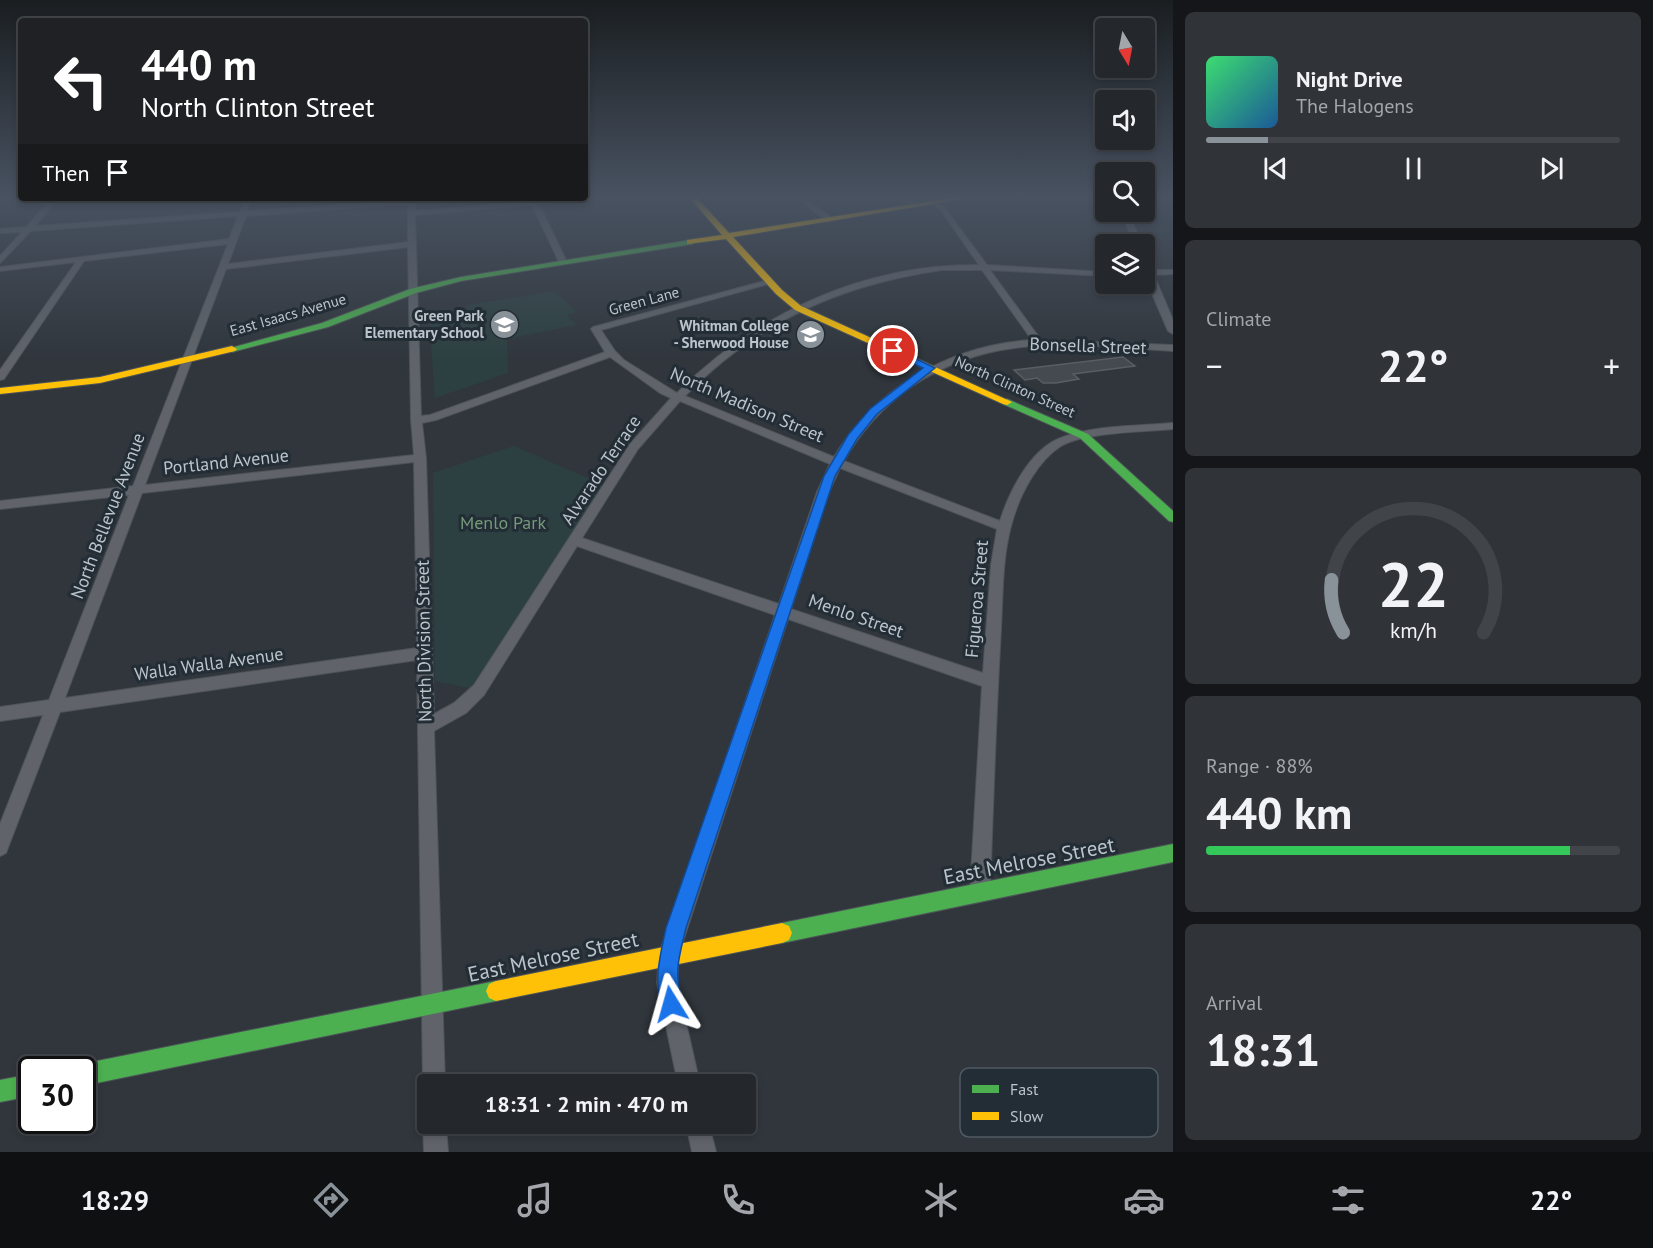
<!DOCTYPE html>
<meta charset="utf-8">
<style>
:root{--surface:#24282d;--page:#303439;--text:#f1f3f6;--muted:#a3a6aa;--line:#414449;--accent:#8a9299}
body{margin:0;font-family:"PT Sans",sans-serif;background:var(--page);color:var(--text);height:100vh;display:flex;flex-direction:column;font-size:22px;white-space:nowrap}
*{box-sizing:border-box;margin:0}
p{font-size:20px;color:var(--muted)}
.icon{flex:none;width:33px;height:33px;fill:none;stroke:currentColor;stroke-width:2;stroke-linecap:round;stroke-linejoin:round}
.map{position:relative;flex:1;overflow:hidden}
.side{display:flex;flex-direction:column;gap:12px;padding:12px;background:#141619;width:480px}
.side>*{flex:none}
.guide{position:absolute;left:18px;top:18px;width:570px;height:183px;border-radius:6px;box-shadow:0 3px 9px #0003,0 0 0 2px var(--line);background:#202124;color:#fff;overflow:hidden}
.needle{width:39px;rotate:170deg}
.tools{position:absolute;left:1095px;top:18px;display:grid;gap:12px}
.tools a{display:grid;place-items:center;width:60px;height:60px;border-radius:6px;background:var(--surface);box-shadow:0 3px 9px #0003,0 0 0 2px var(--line);font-size:30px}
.speed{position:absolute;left:18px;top:1056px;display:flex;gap:12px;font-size:30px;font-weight:700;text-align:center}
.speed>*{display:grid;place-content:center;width:78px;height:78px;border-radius:50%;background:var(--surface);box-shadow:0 3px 9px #0003,0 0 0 2px var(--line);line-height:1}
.speed .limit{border:3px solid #111;border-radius:9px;background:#fff;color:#111}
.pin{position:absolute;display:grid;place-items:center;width:51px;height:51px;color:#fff;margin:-26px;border:3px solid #fff;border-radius:50%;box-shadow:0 2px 6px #0007}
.me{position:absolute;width:66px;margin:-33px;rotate:352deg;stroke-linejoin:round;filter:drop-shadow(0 0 4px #0008)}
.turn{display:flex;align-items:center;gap:21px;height:126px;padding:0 24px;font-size:27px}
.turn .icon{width:78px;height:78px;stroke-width:2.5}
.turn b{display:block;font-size:42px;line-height:51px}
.then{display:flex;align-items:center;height:57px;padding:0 24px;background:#0003;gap:12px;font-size:22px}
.big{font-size:45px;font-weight:600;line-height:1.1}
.side .card{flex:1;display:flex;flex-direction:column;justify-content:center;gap:9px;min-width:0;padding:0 21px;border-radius:9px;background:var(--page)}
.side .dial{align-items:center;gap:0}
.dial svg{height:156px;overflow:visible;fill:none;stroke:var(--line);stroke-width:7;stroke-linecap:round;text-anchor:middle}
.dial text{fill:var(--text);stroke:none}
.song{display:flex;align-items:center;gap:18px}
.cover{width:72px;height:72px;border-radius:9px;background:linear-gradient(135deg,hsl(140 70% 55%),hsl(210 70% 35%))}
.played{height:6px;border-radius:3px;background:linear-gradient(90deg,var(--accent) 15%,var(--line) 15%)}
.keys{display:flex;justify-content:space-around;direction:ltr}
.heat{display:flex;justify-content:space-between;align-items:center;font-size:33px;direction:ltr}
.charge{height:9px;border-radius:4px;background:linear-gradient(90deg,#34c759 88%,var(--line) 0)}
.trip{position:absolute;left:417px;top:1074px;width:339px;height:60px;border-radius:6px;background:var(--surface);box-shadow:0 3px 9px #0003,0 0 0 2px var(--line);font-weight:600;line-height:60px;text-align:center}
.tab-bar{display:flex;height:96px;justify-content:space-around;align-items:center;background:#0e1012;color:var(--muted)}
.tab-bar .icon{width:42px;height:42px}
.tab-bar .active{color:var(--accent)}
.tab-bar b{font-size:27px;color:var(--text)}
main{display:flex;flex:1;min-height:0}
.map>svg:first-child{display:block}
.green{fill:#2d4041}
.building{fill:#444a50;stroke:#585e63;stroke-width:1.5}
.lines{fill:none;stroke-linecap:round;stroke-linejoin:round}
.street-casing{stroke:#4d5358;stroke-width:2}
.fast-casing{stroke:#4d5358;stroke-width:2}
.slow-casing{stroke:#4d5358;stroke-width:2}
.street{fill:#60646a;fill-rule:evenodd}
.fast{fill:#4caf50;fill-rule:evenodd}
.slow{fill:#ffc107;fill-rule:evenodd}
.route{fill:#1a73e8;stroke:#114b97;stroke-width:1.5}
.labels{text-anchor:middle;stroke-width:6;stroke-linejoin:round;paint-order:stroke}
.far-street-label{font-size:15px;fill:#bbc3cb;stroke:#232d36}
.far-poi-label{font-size:15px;font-weight:bold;fill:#bbc3cb;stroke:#232d36;text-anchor:end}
.street-label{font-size:18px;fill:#bbc3cb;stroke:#232d36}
.park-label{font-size:18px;fill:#75997a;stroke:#232d36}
.near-street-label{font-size:21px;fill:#bbc3cb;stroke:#232d36}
.key{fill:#232d36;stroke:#515a63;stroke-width:1.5}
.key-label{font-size:16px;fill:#bbc3cb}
</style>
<main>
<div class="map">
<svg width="1173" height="1152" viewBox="0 0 1173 1152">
<rect width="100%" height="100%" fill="#30363c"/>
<path class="green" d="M554,291L577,312L567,315L576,325L507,339L508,373L435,398L429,319L468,313L467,305Z
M514,446L608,487L479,690L435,681L433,473Z"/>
<path class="building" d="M1123,357L1135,366L1073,374L1079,379L1056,383H1043L1037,378L1025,380L1014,370Z"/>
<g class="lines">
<defs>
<path id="street" d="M602,197L539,204L567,262L563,264L559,262L532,205L415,215L421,416L430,415L605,352L591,329L593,327L772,279V283L601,330L615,351L624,360L677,393C757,313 864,264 979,265L940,209L933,203L936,201L944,207L987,265L1106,272V276L990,270L1041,340L1173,345V351C1078,346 995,330 911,387C883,407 861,431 844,461L1000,521C1009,492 1029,452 1058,439C1090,425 1138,426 1173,423V429C1145,432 1084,432 1061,446C1038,461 1022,491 1014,516C1002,552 1003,592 1001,629C996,717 993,804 990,892L987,899L980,902L973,899L970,892L982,686L788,619L679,954L677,983L700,1084H678L657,983L659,954L775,615L577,546L484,695L466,713L434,731L445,1084H428V1093L423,1084L417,660L60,712L6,853L0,856V824L43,715L0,721V707L49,700L129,495L0,509V501L133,486L228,244L84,261L4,379L0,380V370L76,262L0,271V267L229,239L238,216L31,231L0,263V256L22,232L0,233V229L26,227L52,198H59L35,226L240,212L246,198H252L247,211L408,200V198H414L415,211L530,201L529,198H535L537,200ZM408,204V242L228,264L246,216ZM408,247L411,420L414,455L145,485L226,269ZM942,270H982L1032,340C951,345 876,387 834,457L685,396C759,321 839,285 942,270ZM610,357L660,393L671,398L630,444L474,685L454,703L434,714L426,458L422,423L436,420ZM680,401L830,464L817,492L779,604L582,538L638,449ZM414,462L417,648L65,698L142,493ZM840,468L997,529L991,565L983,673L791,609L829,492Z
M795,197H803L835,220L828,222Z
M896,197H904L919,206L913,207Z
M1121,212H1128L1142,244H1134Z
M1144,259L1148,261L1152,270H1173V274L1154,275L1173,320V334L1168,331L1144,275Z
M427,1116L428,1124H446L448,1152H424L423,1124Z
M686,1124H709L716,1152H692Z"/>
<path id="fast" d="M690,240L694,242L693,244L461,281L416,293L328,327L232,352L227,349L322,323L410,289L461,277Z
M1007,399L1088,434L1173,511V522L1169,521L1080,438L1003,404L1002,402Z
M1173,844V862L782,943L775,940L772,933L775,926L782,923Z
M496,981L503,984L506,991L503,998L496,1001L82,1086V1070H73L82,1064Z
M32,1074V1096L0,1102V1080Z"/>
<path id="slow" d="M689,197H696L729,233L959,197H975L733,237L782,290L801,306L1012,402L1007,405L1003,404L795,310L776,294L726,239L687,244V240L722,235Z
M232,346L237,349L235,351L100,383L0,394V388L100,377Z
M782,923L789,926L792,933L789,940L782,943L496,1001L489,998L486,991L489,984L496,981Z"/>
</defs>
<use href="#street" class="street-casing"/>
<use href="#fast" class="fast-casing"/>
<use href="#slow" class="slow-casing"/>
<use href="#street" class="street"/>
<use href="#fast" class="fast"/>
<use href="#slow" class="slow"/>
</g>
<linearGradient id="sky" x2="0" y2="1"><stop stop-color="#1a1e21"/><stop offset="0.55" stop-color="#485261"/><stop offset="1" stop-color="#485261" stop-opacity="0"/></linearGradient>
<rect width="1173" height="358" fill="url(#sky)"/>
<path class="route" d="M889,349H896L935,368L877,414L857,439L835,476L686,928C683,941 679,954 678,967C676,982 684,998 679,1011L671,1014L664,1011C652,983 660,957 666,928L824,476L848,435L870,409L923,368L889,353Z"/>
<defs>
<symbol id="school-disc" viewBox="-11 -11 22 22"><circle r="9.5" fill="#8a9299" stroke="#232d36"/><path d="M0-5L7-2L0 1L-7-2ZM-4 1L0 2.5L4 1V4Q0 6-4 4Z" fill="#fff"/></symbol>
<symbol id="university-disc" viewBox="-11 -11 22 22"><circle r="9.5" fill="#8a9299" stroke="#232d36"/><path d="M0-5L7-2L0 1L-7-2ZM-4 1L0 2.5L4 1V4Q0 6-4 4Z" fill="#fff"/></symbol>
</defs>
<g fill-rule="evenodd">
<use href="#school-disc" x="488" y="308" width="33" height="33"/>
<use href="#university-disc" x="794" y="318" width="33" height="33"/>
</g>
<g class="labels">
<g class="far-street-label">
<text transform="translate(644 301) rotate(-15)" y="5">Green Lane</text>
<text transform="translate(288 315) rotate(-16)" y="5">East Isaacs Avenue</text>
<text transform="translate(1015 387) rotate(24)" y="5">North Clinton Street</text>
</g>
<g class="far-poi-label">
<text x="484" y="321">Green Park<tspan x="484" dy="17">Elementary School</tspan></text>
<text x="789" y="331">Whitman College<tspan x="789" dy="17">- Sherwood House</tspan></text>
</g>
<g class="street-label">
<text transform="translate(1088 346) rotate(2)" y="6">Bonsella Street</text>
<text transform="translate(747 405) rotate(23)" y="6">North Madison Street</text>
<text transform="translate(226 462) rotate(-6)" y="6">Portland Avenue</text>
<text transform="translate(601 470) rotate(-56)" y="6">Alvarado Terrace</text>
<text transform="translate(108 516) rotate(-69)" y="6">North Bellevue Avenue</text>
<text transform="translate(977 599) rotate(-85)" y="6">Figueroa Street</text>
<text transform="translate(856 616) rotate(19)" y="6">Menlo Street</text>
<text transform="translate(424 641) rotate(-91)" y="6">North Division Street</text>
<text transform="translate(209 664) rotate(-8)" y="6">Walla Walla Avenue</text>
</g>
<g class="park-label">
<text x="503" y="529">Menlo Park</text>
</g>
<g class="near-street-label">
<text transform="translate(1029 861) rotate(-11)" y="7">East Melrose Street</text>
<text transform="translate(553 957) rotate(-12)" y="7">East Melrose Street</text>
</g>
</g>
<rect x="960" y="1068" width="198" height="69" rx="9" class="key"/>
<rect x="972" y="1085" width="27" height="8" fill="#4caf50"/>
<rect x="972" y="1112" width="27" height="8" fill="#ffc107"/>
<g class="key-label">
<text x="1010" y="1095">Fast</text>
<text x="1010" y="1122">Slow</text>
</g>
</svg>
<div class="tools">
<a><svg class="needle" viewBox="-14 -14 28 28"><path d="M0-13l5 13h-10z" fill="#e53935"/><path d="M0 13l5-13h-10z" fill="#a3a6aa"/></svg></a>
<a><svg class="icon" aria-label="sound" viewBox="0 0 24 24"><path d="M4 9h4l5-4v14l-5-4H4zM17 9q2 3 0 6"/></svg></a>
<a><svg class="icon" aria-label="search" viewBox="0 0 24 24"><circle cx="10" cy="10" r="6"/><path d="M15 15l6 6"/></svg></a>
<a><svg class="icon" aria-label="layers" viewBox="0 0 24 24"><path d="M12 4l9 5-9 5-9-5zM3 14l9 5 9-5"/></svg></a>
</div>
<div class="speed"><div class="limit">30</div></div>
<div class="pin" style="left:893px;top:351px;background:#d93025"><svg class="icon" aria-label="arrive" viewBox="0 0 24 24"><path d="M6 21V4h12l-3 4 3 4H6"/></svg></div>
<svg class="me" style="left:671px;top:1004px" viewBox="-20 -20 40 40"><path d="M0-17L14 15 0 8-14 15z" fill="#1a73e8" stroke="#fff" stroke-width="4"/></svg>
<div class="trip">18:31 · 2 min · 470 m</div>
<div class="guide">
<div class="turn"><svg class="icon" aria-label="left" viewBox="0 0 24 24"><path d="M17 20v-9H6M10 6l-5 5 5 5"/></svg><div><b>440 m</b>North Clinton Street</div></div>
<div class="then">Then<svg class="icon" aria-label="arrive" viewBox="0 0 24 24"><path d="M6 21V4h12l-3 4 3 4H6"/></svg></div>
</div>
</div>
<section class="side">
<div class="card">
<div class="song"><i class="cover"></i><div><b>Night Drive</b><p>The Halogens</p></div></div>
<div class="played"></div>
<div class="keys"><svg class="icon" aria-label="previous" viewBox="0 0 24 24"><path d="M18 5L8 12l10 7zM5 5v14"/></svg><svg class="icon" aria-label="pause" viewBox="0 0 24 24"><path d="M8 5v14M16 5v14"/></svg><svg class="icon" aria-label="next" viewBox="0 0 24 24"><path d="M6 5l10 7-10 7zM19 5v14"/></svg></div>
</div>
<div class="card"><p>Climate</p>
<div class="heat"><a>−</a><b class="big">22°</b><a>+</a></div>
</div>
<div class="card dial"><svg viewBox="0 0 100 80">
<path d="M14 69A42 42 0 1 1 86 69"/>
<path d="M14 69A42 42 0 0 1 8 42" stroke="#8a9299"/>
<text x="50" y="56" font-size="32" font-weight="700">22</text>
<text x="50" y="72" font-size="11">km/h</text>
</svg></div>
<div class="card"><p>Range · 88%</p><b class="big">440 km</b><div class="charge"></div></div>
<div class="card"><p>Arrival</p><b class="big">18:31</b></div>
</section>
</main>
<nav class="tab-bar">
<b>18:29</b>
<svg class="icon active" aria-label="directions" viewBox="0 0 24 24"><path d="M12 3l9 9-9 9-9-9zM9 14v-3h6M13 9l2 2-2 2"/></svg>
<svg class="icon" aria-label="music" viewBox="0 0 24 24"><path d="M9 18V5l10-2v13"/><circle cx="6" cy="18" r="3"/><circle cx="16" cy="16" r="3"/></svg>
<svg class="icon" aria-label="phone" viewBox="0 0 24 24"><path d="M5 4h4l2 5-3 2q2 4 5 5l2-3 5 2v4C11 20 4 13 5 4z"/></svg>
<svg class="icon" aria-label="climate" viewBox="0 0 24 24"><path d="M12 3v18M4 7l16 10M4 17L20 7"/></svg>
<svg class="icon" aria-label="car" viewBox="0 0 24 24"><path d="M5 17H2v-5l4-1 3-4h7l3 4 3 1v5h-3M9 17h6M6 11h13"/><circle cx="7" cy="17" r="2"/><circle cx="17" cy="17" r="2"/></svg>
<svg class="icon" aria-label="filters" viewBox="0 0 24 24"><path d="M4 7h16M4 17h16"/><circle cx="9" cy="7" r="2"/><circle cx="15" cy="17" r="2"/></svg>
<b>22°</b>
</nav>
